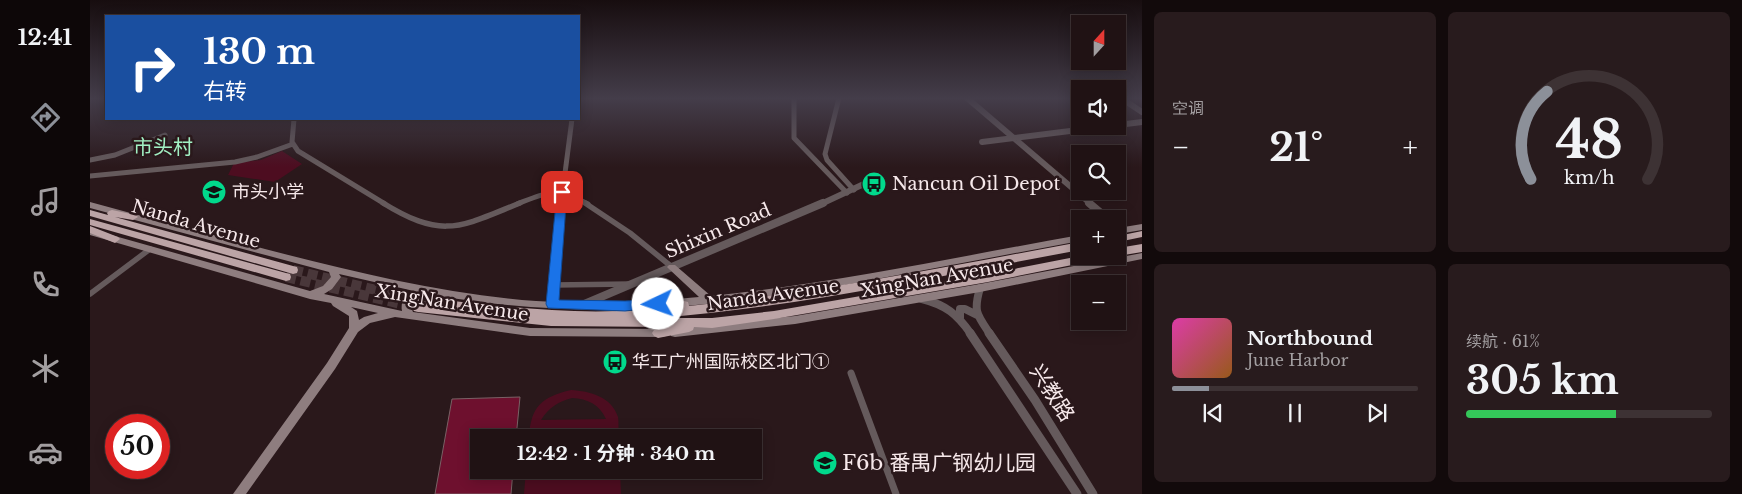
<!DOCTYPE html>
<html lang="zh">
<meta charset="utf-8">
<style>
:root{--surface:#201214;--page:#281b1d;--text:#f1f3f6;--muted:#a29ea0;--line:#3d3234;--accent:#8c9099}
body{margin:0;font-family:"Libre Baskerville","Noto Sans SC",serif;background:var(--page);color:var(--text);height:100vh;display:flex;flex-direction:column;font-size:19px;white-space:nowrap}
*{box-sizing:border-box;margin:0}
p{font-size:16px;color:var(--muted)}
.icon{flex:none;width:28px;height:28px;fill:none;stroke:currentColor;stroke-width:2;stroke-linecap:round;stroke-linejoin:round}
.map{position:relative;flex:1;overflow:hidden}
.side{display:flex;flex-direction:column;gap:12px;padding:12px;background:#120a0b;width:600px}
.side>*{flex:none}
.top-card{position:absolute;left:15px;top:15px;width:475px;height:105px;border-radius:0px;box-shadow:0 2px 12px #0003,0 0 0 1px var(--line);background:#1a4fa0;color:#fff;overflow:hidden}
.needle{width:32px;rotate:21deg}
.controls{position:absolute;left:981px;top:15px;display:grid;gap:10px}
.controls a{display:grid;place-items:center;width:55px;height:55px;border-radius:0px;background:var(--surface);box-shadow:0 2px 12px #0003,0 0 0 1px var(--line);font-size:25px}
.speed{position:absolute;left:15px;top:414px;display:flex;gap:10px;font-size:25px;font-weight:700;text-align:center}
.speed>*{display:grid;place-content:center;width:65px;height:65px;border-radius:50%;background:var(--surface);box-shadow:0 2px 12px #0003,0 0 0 1px var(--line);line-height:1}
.speed .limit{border:8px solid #d22;background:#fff;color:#111}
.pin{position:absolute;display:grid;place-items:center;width:42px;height:42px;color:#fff;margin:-21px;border-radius:10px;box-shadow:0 2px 8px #0006}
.me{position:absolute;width:55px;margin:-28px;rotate:267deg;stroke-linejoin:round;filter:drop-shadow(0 0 4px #0008)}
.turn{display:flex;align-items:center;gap:18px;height:105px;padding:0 15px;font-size:22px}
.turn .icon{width:65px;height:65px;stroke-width:2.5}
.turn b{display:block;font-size:35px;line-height:42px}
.big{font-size:38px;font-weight:700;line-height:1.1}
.side .card{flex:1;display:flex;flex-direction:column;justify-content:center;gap:8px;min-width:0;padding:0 18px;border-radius:8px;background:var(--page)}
.side .dial{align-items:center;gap:0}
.dial svg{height:130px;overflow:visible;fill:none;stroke:var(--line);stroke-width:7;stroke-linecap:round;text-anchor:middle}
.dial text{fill:var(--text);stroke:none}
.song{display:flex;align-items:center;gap:15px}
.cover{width:60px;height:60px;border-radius:8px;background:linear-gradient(135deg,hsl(320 70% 55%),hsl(30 70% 35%))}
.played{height:5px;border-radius:2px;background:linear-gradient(90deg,var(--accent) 15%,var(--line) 15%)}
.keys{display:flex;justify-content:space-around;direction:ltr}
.heat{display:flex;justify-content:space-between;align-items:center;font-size:28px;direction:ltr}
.charge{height:8px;border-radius:4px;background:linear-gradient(90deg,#34c759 61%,var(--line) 0)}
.side .tiles{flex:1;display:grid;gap:12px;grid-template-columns:repeat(2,1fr)}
.trip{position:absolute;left:380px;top:429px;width:292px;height:50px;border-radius:0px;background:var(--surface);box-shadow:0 2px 12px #0003,0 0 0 1px var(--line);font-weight:700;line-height:50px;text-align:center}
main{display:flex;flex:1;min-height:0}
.tab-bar{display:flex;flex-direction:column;width:90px;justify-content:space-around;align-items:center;background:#0d0708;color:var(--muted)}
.tab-bar .icon{width:35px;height:35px}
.tab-bar .current{color:var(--accent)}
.tab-bar b{font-size:22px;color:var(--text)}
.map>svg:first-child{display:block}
.green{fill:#4d0d20;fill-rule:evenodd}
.building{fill:#6e102e;stroke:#7a6266}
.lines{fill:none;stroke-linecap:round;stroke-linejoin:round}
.trunk-tunnel{stroke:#49373a;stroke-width:10;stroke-dasharray:10 5;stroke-linecap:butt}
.minor-far2{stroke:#655a5c;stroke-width:5}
.minor-far1{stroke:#655a5c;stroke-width:5.5}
.minor{stroke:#655a5c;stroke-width:7}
.tertiary-far2{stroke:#655a5c;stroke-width:6}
.tertiary-far1{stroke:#655a5c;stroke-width:8}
.tertiary{stroke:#655a5c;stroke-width:9}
.secondary{fill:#8e7d7f;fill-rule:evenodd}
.trunk{fill:#bca4a6;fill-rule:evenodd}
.route{fill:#1a73e8;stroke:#114b97}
.labels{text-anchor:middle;stroke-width:5;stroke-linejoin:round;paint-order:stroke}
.poi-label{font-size:18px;fill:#f6e8ea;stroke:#2a181b;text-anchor:start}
.street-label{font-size:18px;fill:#f6e8ea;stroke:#2a181b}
.quarter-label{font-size:20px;fill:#a1f0c3;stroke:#2a181b}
.near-street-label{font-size:21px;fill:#f6e8ea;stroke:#2a181b}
.near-poi-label{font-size:21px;fill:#f6e8ea;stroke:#2a181b;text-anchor:start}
</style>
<main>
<nav class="tab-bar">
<b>12:41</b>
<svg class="icon current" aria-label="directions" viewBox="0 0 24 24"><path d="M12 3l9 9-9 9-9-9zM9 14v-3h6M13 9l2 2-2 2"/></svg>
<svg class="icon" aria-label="music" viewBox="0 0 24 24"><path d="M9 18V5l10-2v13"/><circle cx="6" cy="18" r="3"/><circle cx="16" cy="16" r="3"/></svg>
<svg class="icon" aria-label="phone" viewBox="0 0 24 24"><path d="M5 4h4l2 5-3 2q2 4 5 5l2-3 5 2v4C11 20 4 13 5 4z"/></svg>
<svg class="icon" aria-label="climate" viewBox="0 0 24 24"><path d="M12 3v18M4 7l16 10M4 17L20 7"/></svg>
<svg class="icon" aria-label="car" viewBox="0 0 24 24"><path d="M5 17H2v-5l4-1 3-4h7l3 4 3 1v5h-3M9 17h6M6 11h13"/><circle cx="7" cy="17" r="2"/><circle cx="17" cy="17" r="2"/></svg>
</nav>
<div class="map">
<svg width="1052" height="494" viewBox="0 0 1052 494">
<rect width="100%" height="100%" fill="#2a181b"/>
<path class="green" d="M192,151L212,164L185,182L138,175L144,163L171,160Z
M481,390C500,391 522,397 528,417C529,423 528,431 529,437H439C441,406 452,397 481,390ZM482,398C498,399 509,404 516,419L451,420C459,407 468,402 482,398Z
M436,470H530L531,494H434Z"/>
<path class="building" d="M430,397L426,438H389V470H423L421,494H345L362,399Z"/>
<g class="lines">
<path class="trunk-tunnel" d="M203,270L332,301
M196,277L328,308"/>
<path class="minor-far2" d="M704,98V138L757,193
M749,98L735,154L737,160L764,190
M204,119L202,142L208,151L295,204
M0,160L25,155L75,135
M0,176L145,162L167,157L203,144
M427,204C458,192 466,187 498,204
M471,204L482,119"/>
<path class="minor-far1" d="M293,203C353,240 370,227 430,203
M495,203L540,233L582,267
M464,285L540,284
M0,294L60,249
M462,304L471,203"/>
<path class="minor" d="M761,373L806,494"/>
<path class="tertiary-far2" d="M877,98L1001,204
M1031,98L1052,112
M1028,125L1052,122
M892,142L1020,126
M731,204L776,183"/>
<path class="tertiary-far1" d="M999,203L1018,219
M890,288C883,312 887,315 900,334
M832,299C856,305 867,314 881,334
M492,305L733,203
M870,318V309H875L887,315"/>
<path class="tertiary" d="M880,333L987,494
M899,333L945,400L1003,494"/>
<path class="secondary" d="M0,202C58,218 117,233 175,249C264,272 354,294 446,301C477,303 509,302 540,301L543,302L545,305L543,308L540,309C478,311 422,307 361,298C346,296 334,290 322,302L321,307L323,312L440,328L572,329L576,330L577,333L576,336L572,337L440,336L305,317L280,323L268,332L245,369L156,494H143L237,363L259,328V316L243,306L241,303L220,299L0,235V229L220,291L233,286L241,277L239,272L0,208ZM249,274L324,291C316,294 310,301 312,311L234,294L242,289L251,277ZM261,307L288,313L274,317L269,320L267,311Z
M1052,224V230L1028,234V228Z
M990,235V241L733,289L665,299L586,307L583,306L581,303L583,300L586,299L609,297L579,269L577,267L579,265H585L621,296C745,283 867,257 990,235Z
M1052,253V259L890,292L705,324L585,337L581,336L580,333L581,330L585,329L705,316L890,284Z"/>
<path class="trunk" d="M0,210L18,215L17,213L19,211L22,210L46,215L48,217L43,220L25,217L203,266L207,267L208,270L207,273L203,274L0,216Z
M0,219L196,273L200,274L201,277L200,280L196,281L0,225Z
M0,226L28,237L30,239L25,243L0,233Z
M1052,231V237L1028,242V236Z
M990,242V250C849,276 709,307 566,318H622L684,311L898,274L990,256H1013L1012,259L898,282L684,319L622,328L604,327L603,330L599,332L568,338L564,336L562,333L564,330L575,327L461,326L328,312L324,311L322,308L324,305L328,304L327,301L328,298L332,297C403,306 477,315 549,310L531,309L530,306L531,303L535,302L594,301L598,302L599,306C731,292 860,266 990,242Z
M1052,244V252L1028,256V248Z"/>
</g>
<linearGradient id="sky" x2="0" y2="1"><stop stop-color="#170d0f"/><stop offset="0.59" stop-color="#443d4a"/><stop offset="1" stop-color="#443d4a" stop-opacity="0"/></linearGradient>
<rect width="1052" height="167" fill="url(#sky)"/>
<path class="route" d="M472,189L477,192L469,300L535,301L568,299L573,300L574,304L573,307L535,311L458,308L456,304L467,192Z"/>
<defs>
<symbol id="bus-disc" viewBox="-11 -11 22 22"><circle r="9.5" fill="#01d98c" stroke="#2a181b"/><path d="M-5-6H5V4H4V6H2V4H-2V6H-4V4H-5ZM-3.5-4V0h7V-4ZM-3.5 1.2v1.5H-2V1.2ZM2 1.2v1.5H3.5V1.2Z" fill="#111"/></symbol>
<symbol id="school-disc" viewBox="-11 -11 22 22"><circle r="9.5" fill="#01d98c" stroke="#2a181b"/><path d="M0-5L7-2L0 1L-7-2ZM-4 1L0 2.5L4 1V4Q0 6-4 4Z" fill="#111"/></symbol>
</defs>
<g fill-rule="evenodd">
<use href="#bus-disc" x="770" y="170" width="28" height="28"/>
<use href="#school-disc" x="110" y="178" width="28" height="28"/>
<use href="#bus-disc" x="511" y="348" width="28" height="28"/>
<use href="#school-disc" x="721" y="449" width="28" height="28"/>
</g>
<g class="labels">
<g class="poi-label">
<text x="802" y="190">Nancun Oil Depot</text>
<text x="142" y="198">市头小学</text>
<text x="542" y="368">华工广州国际校区北门①</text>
</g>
<g class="street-label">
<text transform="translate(106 224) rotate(16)" y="6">Nanda Avenue</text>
<text transform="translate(628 231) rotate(-23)" y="6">Shixin Road</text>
<text transform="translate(847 278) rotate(-10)" y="6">XingNan Avenue</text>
<text transform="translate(683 295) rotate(-8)" y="6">Nanda Avenue</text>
<text transform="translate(362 303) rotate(9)" y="6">XingNan Avenue</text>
</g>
<g class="quarter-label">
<text x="73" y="154">市头村</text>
</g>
<g class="near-street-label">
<text transform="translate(962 393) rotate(57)" y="7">兴教路</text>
</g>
<g class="near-poi-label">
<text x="752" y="470">F6b 番禺广钢幼儿园</text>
</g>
</g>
</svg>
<div class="controls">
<a><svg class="needle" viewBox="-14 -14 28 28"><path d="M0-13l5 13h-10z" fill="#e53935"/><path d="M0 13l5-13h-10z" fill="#a29ea0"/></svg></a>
<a><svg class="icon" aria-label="sound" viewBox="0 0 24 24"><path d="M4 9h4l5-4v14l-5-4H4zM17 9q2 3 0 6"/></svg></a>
<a><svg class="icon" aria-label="search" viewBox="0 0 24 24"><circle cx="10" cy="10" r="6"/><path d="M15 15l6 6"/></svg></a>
<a>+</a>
<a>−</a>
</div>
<div class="speed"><div class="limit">50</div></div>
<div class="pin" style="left:472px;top:192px;background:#d93025"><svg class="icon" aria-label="arrive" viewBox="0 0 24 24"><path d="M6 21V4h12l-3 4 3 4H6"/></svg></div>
<svg class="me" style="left:568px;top:304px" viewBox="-20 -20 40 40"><circle r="19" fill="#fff"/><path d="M0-13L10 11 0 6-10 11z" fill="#1a73e8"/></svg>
<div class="trip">12:42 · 1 分钟 · 340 m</div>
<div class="top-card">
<div class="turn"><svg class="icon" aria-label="right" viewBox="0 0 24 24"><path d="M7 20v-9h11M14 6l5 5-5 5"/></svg><div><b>130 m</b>右转</div></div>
</div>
</div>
<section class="side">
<div class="tiles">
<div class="card"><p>空调</p>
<div class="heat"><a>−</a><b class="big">21°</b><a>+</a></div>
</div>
<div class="card dial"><svg viewBox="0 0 100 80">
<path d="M14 69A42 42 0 1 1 86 69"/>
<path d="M14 69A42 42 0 0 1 24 15" stroke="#8c9099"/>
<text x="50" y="56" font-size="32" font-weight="700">48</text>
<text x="50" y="72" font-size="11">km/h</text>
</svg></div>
<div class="card">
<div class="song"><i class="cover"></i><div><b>Northbound</b><p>June Harbor</p></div></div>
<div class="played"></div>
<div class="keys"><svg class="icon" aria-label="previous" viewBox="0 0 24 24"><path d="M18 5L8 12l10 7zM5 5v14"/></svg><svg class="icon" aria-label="pause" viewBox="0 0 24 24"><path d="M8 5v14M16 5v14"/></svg><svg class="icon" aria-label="next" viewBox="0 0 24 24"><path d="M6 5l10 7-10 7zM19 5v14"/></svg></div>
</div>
<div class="card"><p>续航 · 61%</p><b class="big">305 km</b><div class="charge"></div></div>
</div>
</section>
</main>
